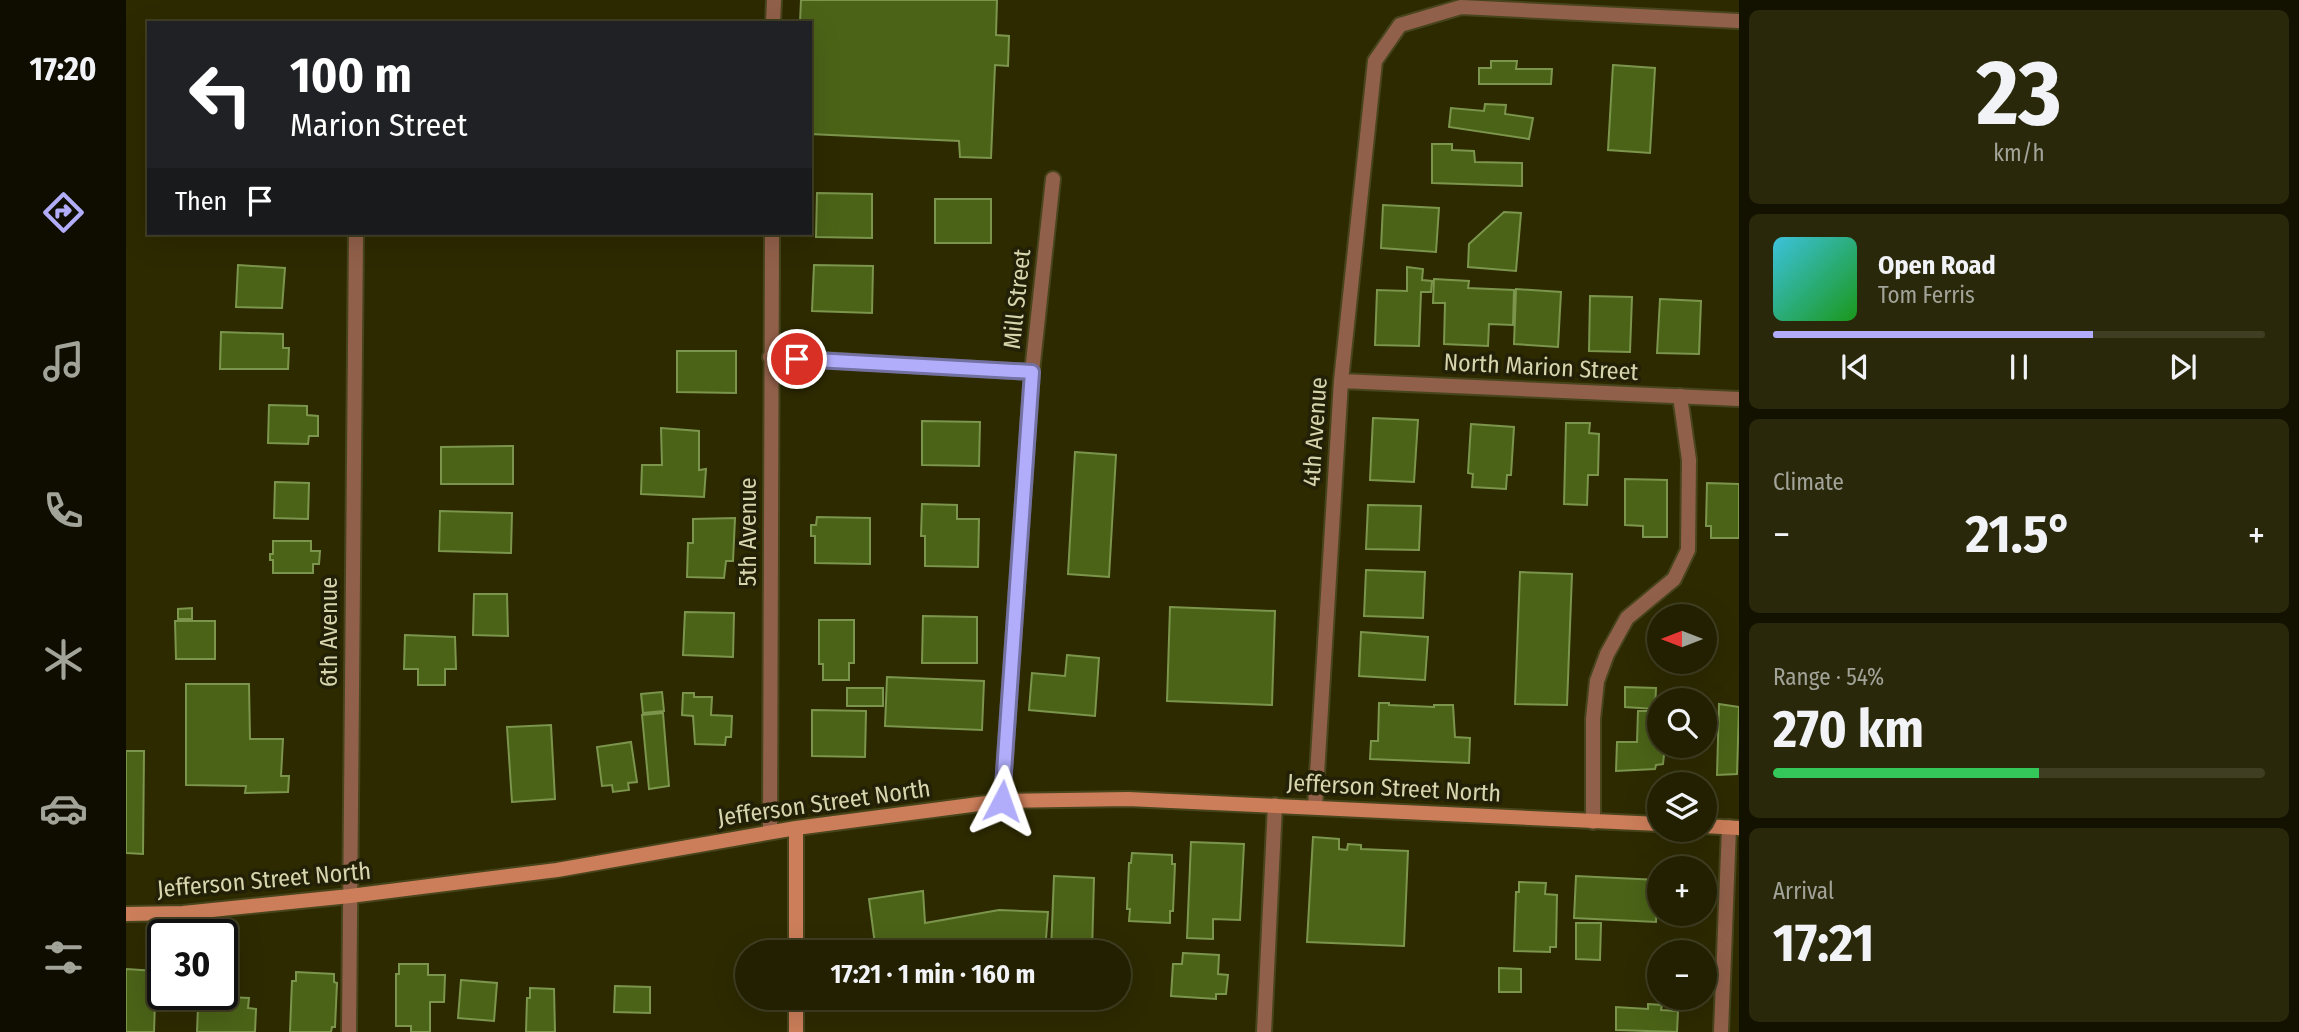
<!DOCTYPE html>
<meta charset="utf-8">
<style>
:root{--surface:#222000;--page:#2a280a;--text:#f1f3f6;--muted:#a2a399;--line:#3f3e22;--accent:#b1adfa}
body{margin:0;font-family:"Fira Sans Condensed",sans-serif;background:var(--page);color:var(--text);height:100vh;display:flex;flex-direction:column;font-size:26px;white-space:nowrap}
*{box-sizing:border-box;margin:0}
p{font-size:23px;color:var(--muted)}
.icon{flex:none;width:38px;height:38px;fill:none;stroke:currentColor;stroke-width:2;stroke-linecap:round;stroke-linejoin:round}
.map{position:relative;flex:1;overflow:hidden}
.panel{display:flex;flex-direction:column;gap:10px;padding:10px;background:#131200;width:560px}
.panel>*{flex:none}
.banner{position:absolute;left:21px;top:21px;width:665px;height:214px;border-radius:0px;box-shadow:0 7px 28px #0002,0 0 0 2px var(--line);background:#202124;color:#fff;overflow:hidden}
.needle{width:46px;rotate:270deg}
.buttons{position:absolute;left:1521px;top:604px;display:grid;gap:14px}
.buttons a{display:grid;place-items:center;width:70px;height:70px;border-radius:50%;background:var(--surface);box-shadow:0 7px 28px #0002,0 0 0 2px var(--line);font-size:35px}
.speed{position:absolute;left:21px;top:919px;display:flex;gap:14px;font-size:35px;font-weight:700;text-align:center}
.speed>*{display:grid;place-content:center;width:91px;height:91px;border-radius:50%;background:var(--surface);box-shadow:0 7px 28px #0002,0 0 0 2px var(--line);line-height:1}
.speed .limit{border:4px solid #111;border-radius:10px;background:#fff;color:#111}
.pin{position:absolute;display:grid;place-items:center;width:60px;height:60px;color:#fff;margin:-30px;border:4px solid #fff;border-radius:50%;box-shadow:0 2px 7px #0007}
.me{position:absolute;width:77px;margin:-38px;rotate:4deg;stroke-linejoin:round;filter:drop-shadow(0 0 5px #0008)}
.turn{display:flex;align-items:center;gap:24px;height:147px;padding:0 28px;font-size:32px}
.turn .icon{width:91px;height:91px;stroke-width:2.5}
.turn b{display:block;font-size:49px;line-height:60px}
.then{display:flex;align-items:center;height:66px;padding:0 28px;background:#0003;gap:14px;font-size:26px}
.big{font-size:52px;font-weight:700;line-height:1.1}
.panel .widget{flex:1;display:flex;flex-direction:column;justify-content:center;gap:10px;min-width:0;padding:0 24px;border-radius:10px;background:var(--page)}
.panel .dial{align-items:center;gap:0}
.dial b{font-size:91px;line-height:1}
.song{display:flex;align-items:center;gap:21px}
.cover{width:84px;height:84px;border-radius:10px;background:linear-gradient(135deg,hsl(190 70% 55%),hsl(120 70% 35%))}
.played{height:7px;border-radius:4px;background:linear-gradient(90deg,var(--accent) 65%,var(--line) 65%)}
.keys{display:flex;justify-content:space-around;direction:ltr}
.heat{display:flex;justify-content:space-between;align-items:center;font-size:38px;direction:ltr}
.charge{height:10px;border-radius:5px;background:linear-gradient(90deg,#34c759 54%,var(--line) 0)}
.trip{position:absolute;left:609px;top:940px;width:396px;height:70px;border-radius:35px;background:var(--surface);box-shadow:0 7px 28px #0002,0 0 0 2px var(--line);font-weight:700;line-height:70px;text-align:center}
main{display:flex;flex:1;min-height:0}
.dock{display:flex;flex-direction:column;width:126px;justify-content:space-around;align-items:center;background:#0e0d00;color:var(--muted)}
.dock .icon{width:49px;height:49px}
.dock .selected{color:var(--accent)}
.dock b{font-size:32px;color:var(--text)}
.map>svg:first-child{display:block}
.building{fill:#4b6317;stroke:#7b954c;stroke-width:2}
.lines{fill:none;stroke-linecap:round;stroke-linejoin:round}
.lane-casing{stroke:#48451c;stroke-width:18}
.street-casing{stroke:#48451c;stroke-width:18}
.secondary-casing{stroke:#48451c;stroke-width:18}
.lane{stroke:#91604a;stroke-width:14}
.street{stroke:#91604a;stroke-width:14}
.secondary{stroke:#cc7e5a;stroke-width:14}
.route-casing{stroke:#7370a2;stroke-width:18}
.route{stroke:#b1adfa;stroke-width:12}
.labels{text-anchor:middle;stroke-width:7;stroke-linejoin:round;paint-order:stroke}
.street-label{font-size:24px;fill:#d7d5ae;stroke:#222006}
</style>
<main>
<nav class="dock">
<b>17:20</b>
<svg class="icon selected" aria-label="directions" viewBox="0 0 24 24"><path d="M12 3l9 9-9 9-9-9zM9 14v-3h6M13 9l2 2-2 2"/></svg>
<svg class="icon" aria-label="music" viewBox="0 0 24 24"><path d="M9 18V5l10-2v13"/><circle cx="6" cy="18" r="3"/><circle cx="16" cy="16" r="3"/></svg>
<svg class="icon" aria-label="phone" viewBox="0 0 24 24"><path d="M5 4h4l2 5-3 2q2 4 5 5l2-3 5 2v4C11 20 4 13 5 4z"/></svg>
<svg class="icon" aria-label="climate" viewBox="0 0 24 24"><path d="M12 3v18M4 7l16 10M4 17L20 7"/></svg>
<svg class="icon" aria-label="car" viewBox="0 0 24 24"><path d="M5 17H2v-5l4-1 3-4h7l3 4 3 1v5h-3M9 17h6M6 11h13"/><circle cx="7" cy="17" r="2"/><circle cx="17" cy="17" r="2"/></svg>
<svg class="icon" aria-label="filters" viewBox="0 0 24 24"><path d="M4 7h16M4 17h16"/><circle cx="9" cy="7" r="2"/><circle cx="15" cy="17" r="2"/></svg>
</nav>
<div class="map">
<svg width="1613" height="1032" viewBox="0 0 1613 1032">
<rect width="100%" height="100%" fill="#2d2a00"/>
<path class="building" d="M675,0H871L870,35L883,36L882,66L869,65L865,158L834,157L833,141L684,134V23H674Z
M1365,61H1391L1390,69H1426L1425,84H1353V68H1365Z
M1487,65L1529,68L1524,153L1482,150Z
M1359,104L1380,105L1379,114L1407,118L1403,139L1323,127L1325,108L1358,111Z
M1306,144H1326V150L1348,151L1349,162L1396,163V186L1306,183Z
M691,193L746,194V238L690,237Z
M809,199H865V243H809Z
M1257,205L1313,208L1310,252L1255,248Z
M1378,212L1395,213L1390,271L1342,267L1343,244Z
M112,265L159,268L156,308L110,307Z
M688,265L747,266L746,313L686,311Z
M1281,267L1297,269L1296,280L1306,281L1305,292H1295L1293,346L1249,345L1251,290L1281,291Z
M1308,279L1343,281L1342,288L1388,290L1387,325L1363,324L1362,346L1318,344L1319,303H1307Z
M1390,289L1435,292L1432,347L1388,344Z
M1464,296L1506,297L1504,352L1463,351Z
M1534,299L1575,301L1573,354L1531,353Z
M95,332L157,334V348H163L162,369H94Z
M551,351H610V393L551,392Z
M143,405L181,406V415L192,416V436H183L182,444L142,443Z
M1247,418L1292,420L1288,482L1244,480Z
M796,421L854,422L853,466L796,465Z
M1440,423H1464L1463,433L1473,434L1472,475H1462L1461,505L1438,504Z
M1345,424L1388,427L1385,475H1381L1380,489L1346,487L1347,474L1342,473Z
M535,428L573,431V470L580,469L578,497L515,494L516,465H536Z
M387,446V484H315V447Z
M949,452L990,455L983,577L942,574Z
M1499,479L1541,480V537H1517V526L1499,525Z
M149,482L183,483L182,519L148,518Z
M1581,483L1613,484V538H1585V526H1580Z
M796,504L831,505V519H853L852,567L799,566V536H795Z
M1242,505L1295,506L1293,550L1240,549Z
M314,511L386,513L385,553L313,551Z
M691,517L744,518V564L689,563V536H685V525H690Z
M609,518L607,561H600L598,578L561,577L562,543H567V519Z
M147,541H185V551H194L193,564H187V573H147V560H144V554H147Z
M1240,570L1299,572L1297,618L1238,616Z
M1394,572L1446,574L1441,705L1389,704Z
M348,594H381L382,636L347,635Z
M1044,607L1149,611L1146,705L1041,701Z
M66,608V619H52V609Z
M559,612L608,613L607,657L557,655Z
M797,616L851,617V663H796Z
M693,620H728V663H723V680H697V664H693Z
M49,621H89V659H50Z
M1235,632L1302,637L1299,680L1233,676Z
M279,635L329,637L330,669H319V685H292V669H278Z
M941,655L973,658L969,716L903,710L906,673L939,676Z
M761,677L858,681L856,730L759,726Z
M60,684H123L124,739H157L155,776H163L162,792L119,793L120,786L60,785Z
M1499,687L1530,688L1529,709L1499,707Z
M721,688H757V706H721Z
M536,692L538,711L517,713L515,694Z
M557,693H568V697H586L585,715L606,716L605,737H600L599,745L569,744L567,716L556,715Z
M1253,703H1263V705L1308,707V705H1327L1329,737L1344,738L1343,763L1244,759L1245,741H1252Z
M1593,704L1613,707L1611,774L1591,775Z
M686,710L740,711L739,757L686,756Z
M1512,711H1531V741L1533,740V746H1539L1537,764L1530,765L1529,769L1490,771L1491,742H1511Z
M537,713L543,786L523,789L516,715Z
M425,725L429,799L386,802L381,727Z
M505,742L511,782L502,783L503,790L487,792L486,785L476,786L471,747Z
M0,751H18L17,854L0,853Z
M1187,837L1213,839V849L1221,850L1222,844L1235,845V849L1282,851L1278,946L1181,942Z
M1065,842L1118,844L1114,920L1087,919V939L1061,938Z
M1006,853L1046,855V864H1049L1047,911H1044V923L1003,921L1004,909H1001L1003,863H1005Z
M928,876L968,878L966,952H925Z
M1450,876L1532,880L1530,922L1448,918Z
M1393,882L1420,883L1419,894L1431,895L1430,947H1424V952L1388,951L1390,892H1393Z
M797,891L799,923L873,910L922,912L919,952H750L743,899Z
M1450,923H1475L1474,960L1450,959Z
M1057,953L1093,955L1092,974L1102,975L1100,994H1090V999L1045,996L1047,964H1056Z
M273,964H302V975H319L318,1002H304V1032H285V1026H270V974H273Z
M1373,968L1395,969V992H1373Z
M0,969L30,971L28,1032H0Z
M170,972L208,974V982L211,983L209,1027H206L205,1032H164L166,981H170Z
M335,980L371,983L368,1021L332,1018Z
M489,986L524,987V1013L488,1012Z
M404,988L428,989L429,1032H400L401,998H404Z
M80,996L123,998L122,1008L130,1009L129,1032H71L72,1006H80Z
M1522,1004L1536,1005L1535,1010L1552,1011L1551,1032L1490,1030V1007L1522,1009Z"/>
<g class="lines">
<defs>
<path id="lane" d="M1467,822V719L1471,681L1481,654L1501,618L1548,579L1562,550L1563,460L1554,396"/>
<path id="street" d="M647,23L648,0
M644,357L906,372
M1215,381L1613,399
M876,801L906,372L927,179
M1189,807L1215,381L1249,61L1274,25L1335,7L1613,21
M644,832L646,233
M223,1032L230,233
M1138,1032L1149,805
M1595,1032L1603,827"/>
<path id="secondary" d="M1578,826L1613,828
M670,828V952
M0,914L57,913L224,896L431,870L670,828L876,801L1002,799L1533,824
M670,998V1032"/>
</defs>
<use href="#lane" class="lane-casing"/>
<use href="#street" class="street-casing"/>
<use href="#secondary" class="secondary-casing"/>
<use href="#lane" class="lane"/>
<use href="#street" class="street"/>
<use href="#secondary" class="secondary"/>
</g>
<g class="lines">
<defs>
<path id="route" d="M671,359L906,372L876,801"/>
</defs>
<use href="#route" class="route-casing"/>
<use href="#route" class="route"/>
</g>
<g class="labels">
<g class="street-label">
<text transform="translate(891 299) rotate(-84)" y="8">Mill Street</text>
<text transform="translate(1415 367) rotate(3)" y="8">North Marion Street</text>
<text transform="translate(1189 432) rotate(-86)" y="8">4th Avenue</text>
<text transform="translate(622 532) rotate(-90)" y="8">5th Avenue</text>
<text transform="translate(203 632) rotate(-90)" y="8">6th Avenue</text>
<text transform="translate(1268 788) rotate(3)" y="8">Jefferson Street North</text>
<text transform="translate(698 803) rotate(-8)" y="8">Jefferson Street North</text>
<text transform="translate(138 880) rotate(-5)" y="8">Jefferson Street North</text>
</g>
</g>
</svg>
<div class="buttons">
<a><svg class="needle" viewBox="-14 -14 28 28"><path d="M0-13l5 13h-10z" fill="#e53935"/><path d="M0 13l5-13h-10z" fill="#a2a399"/></svg></a>
<a><svg class="icon" aria-label="search" viewBox="0 0 24 24"><circle cx="10" cy="10" r="6"/><path d="M15 15l6 6"/></svg></a>
<a><svg class="icon" aria-label="layers" viewBox="0 0 24 24"><path d="M12 4l9 5-9 5-9-5zM3 14l9 5 9-5"/></svg></a>
<a>+</a>
<a>−</a>
</div>
<div class="speed"><div class="limit">30</div></div>
<div class="pin" style="left:671px;top:359px;background:#d93025"><svg class="icon" aria-label="arrive" viewBox="0 0 24 24"><path d="M6 21V4h12l-3 4 3 4H6"/></svg></div>
<svg class="me" style="left:876px;top:801px" viewBox="-20 -20 40 40"><path d="M0-17L14 15 0 8-14 15z" fill="#b1adfa" stroke="#fff" stroke-width="4"/></svg>
<div class="trip">17:21 · 1 min · 160 m</div>
<div class="banner">
<div class="turn"><svg class="icon" aria-label="left" viewBox="0 0 24 24"><path d="M17 20v-9H6M10 6l-5 5 5 5"/></svg><div><b>100 m</b>Marion Street</div></div>
<div class="then">Then<svg class="icon" aria-label="arrive" viewBox="0 0 24 24"><path d="M6 21V4h12l-3 4 3 4H6"/></svg></div>
</div>
</div>
<section class="panel">
<div class="widget dial"><b>23</b><p>km/h</p></div>
<div class="widget">
<div class="song"><i class="cover"></i><div><b>Open Road</b><p>Tom Ferris</p></div></div>
<div class="played"></div>
<div class="keys"><svg class="icon" aria-label="previous" viewBox="0 0 24 24"><path d="M18 5L8 12l10 7zM5 5v14"/></svg><svg class="icon" aria-label="pause" viewBox="0 0 24 24"><path d="M8 5v14M16 5v14"/></svg><svg class="icon" aria-label="next" viewBox="0 0 24 24"><path d="M6 5l10 7-10 7zM19 5v14"/></svg></div>
</div>
<div class="widget"><p>Climate</p>
<div class="heat"><a>−</a><b class="big">21.5°</b><a>+</a></div>
</div>
<div class="widget"><p>Range · 54%</p><b class="big">270 km</b><div class="charge"></div></div>
<div class="widget"><p>Arrival</p><b class="big">17:21</b></div>
</section>
</main>
